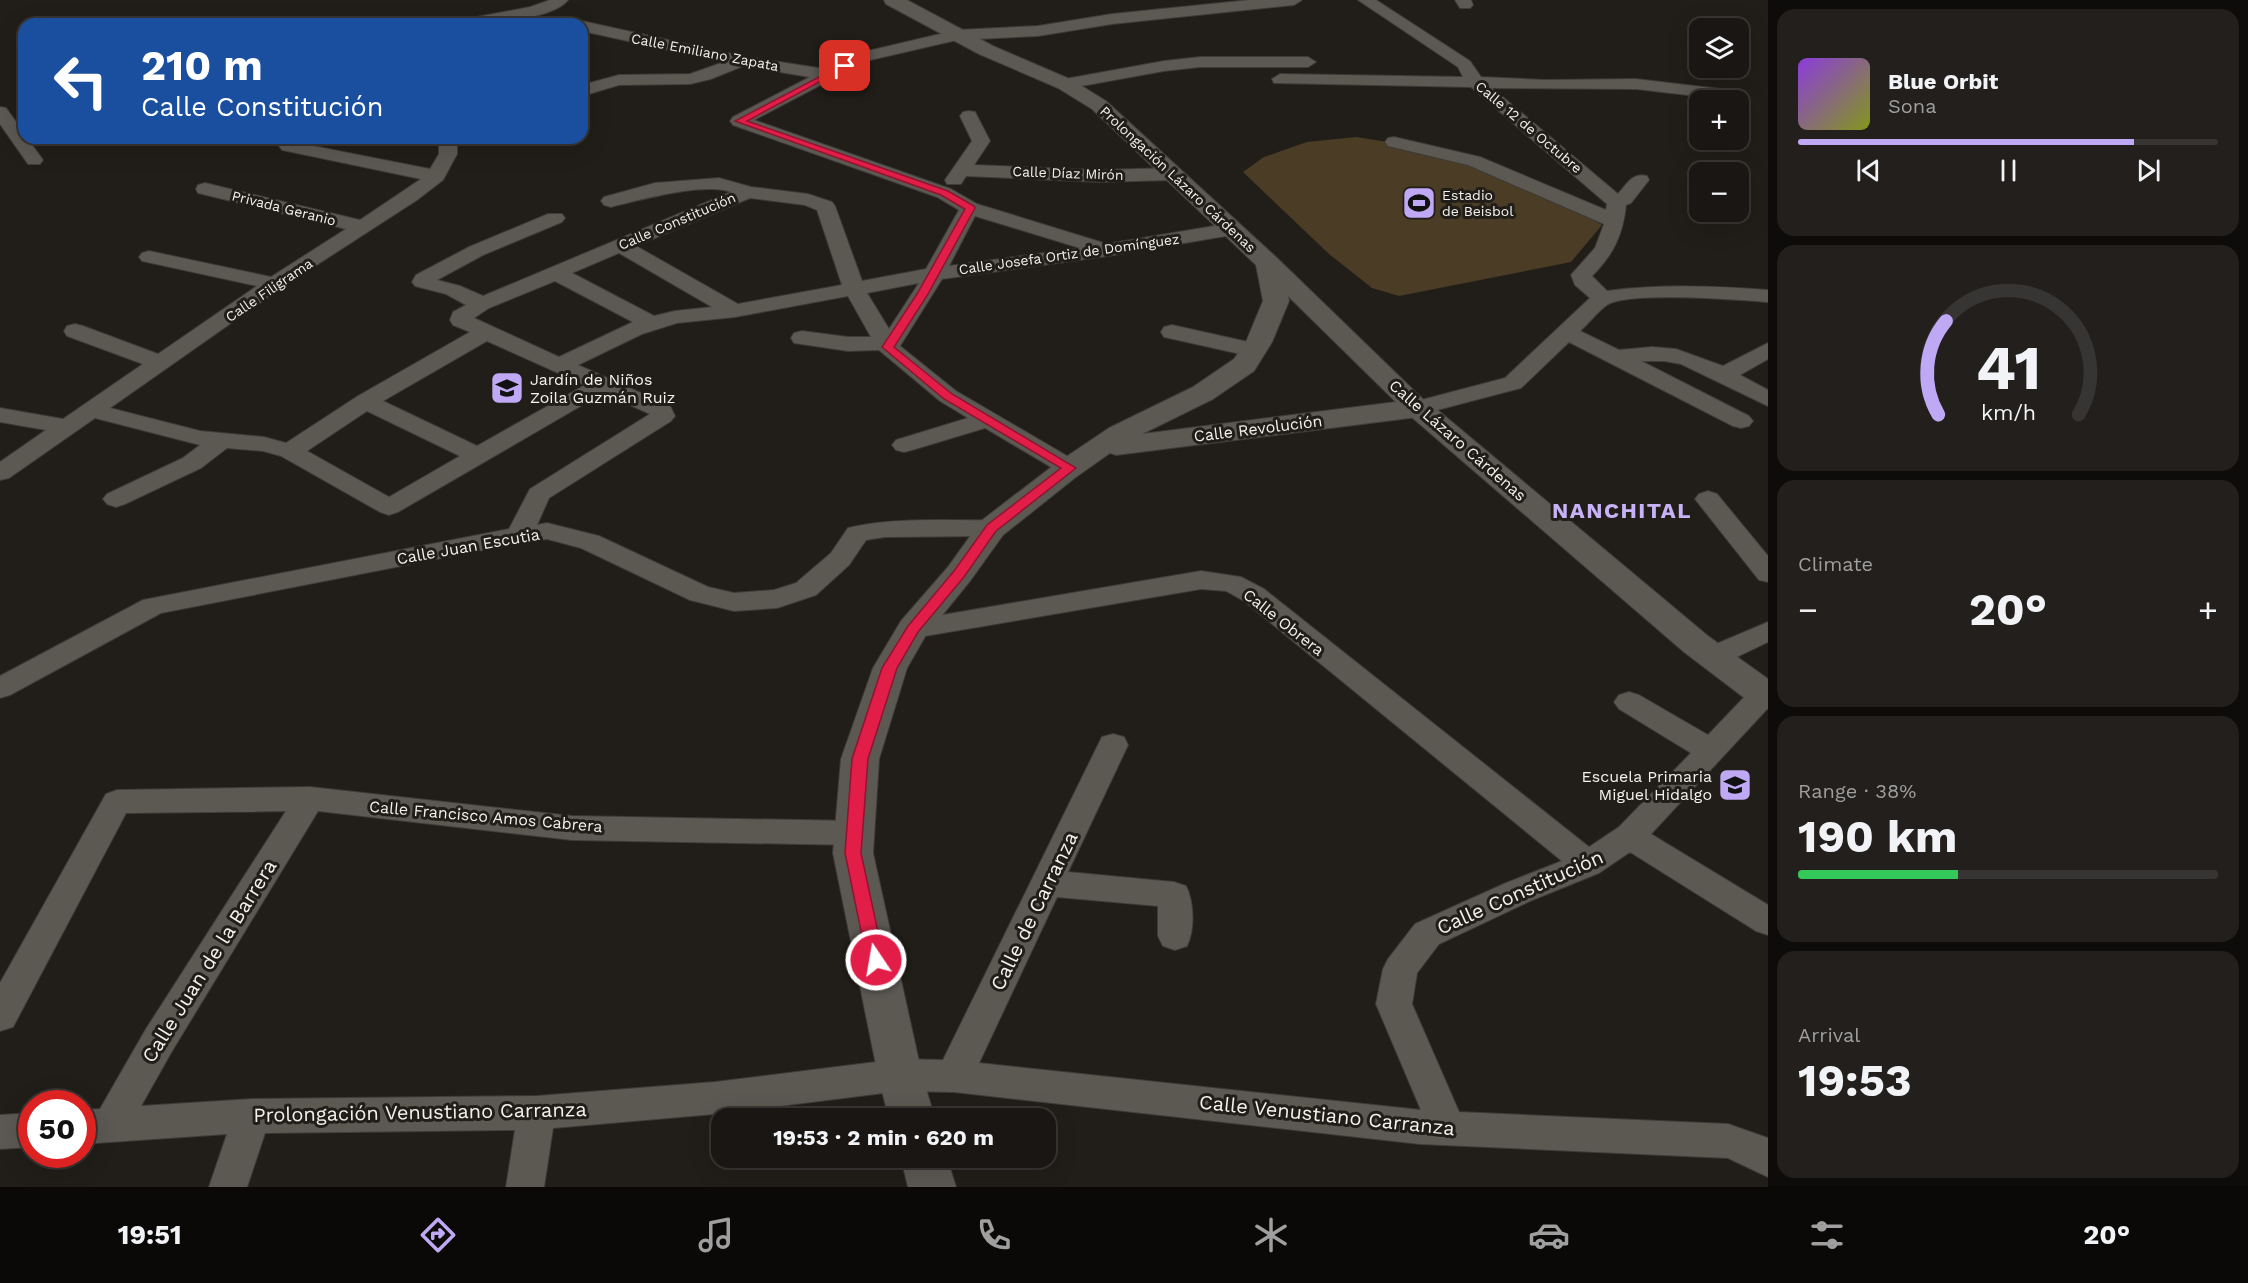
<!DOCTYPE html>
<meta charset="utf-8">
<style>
:root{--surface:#191613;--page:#221f1c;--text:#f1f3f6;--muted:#9f9fa0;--line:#373533;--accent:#bfa9f4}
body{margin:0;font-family:"Work Sans",sans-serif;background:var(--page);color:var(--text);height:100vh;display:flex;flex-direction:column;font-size:22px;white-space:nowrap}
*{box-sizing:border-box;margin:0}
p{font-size:20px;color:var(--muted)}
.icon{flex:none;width:33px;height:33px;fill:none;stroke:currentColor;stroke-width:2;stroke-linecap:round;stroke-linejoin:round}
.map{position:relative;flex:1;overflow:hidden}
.side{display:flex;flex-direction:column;gap:9px;padding:9px;background:#0e0c0a;width:480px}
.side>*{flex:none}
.banner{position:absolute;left:18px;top:18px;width:570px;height:126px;border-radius:18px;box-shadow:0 6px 24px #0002,0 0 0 2px var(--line);background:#1a4fa0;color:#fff;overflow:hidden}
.controls{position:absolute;left:1689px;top:18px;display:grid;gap:12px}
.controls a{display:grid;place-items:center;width:60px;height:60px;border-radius:12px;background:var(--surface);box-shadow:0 6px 24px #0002,0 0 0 2px var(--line);font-size:30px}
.speed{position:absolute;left:18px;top:1090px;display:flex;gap:12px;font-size:30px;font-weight:700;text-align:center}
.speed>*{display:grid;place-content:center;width:78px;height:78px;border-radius:50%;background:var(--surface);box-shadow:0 6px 24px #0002,0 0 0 2px var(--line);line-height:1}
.speed .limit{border:9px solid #d22;background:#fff;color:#111}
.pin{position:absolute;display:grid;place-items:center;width:51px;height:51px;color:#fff;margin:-26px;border-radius:12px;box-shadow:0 3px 9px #0006}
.me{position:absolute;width:66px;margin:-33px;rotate:348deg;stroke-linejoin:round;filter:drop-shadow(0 0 4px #0008)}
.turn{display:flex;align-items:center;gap:21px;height:126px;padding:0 24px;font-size:27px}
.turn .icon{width:78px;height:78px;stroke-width:2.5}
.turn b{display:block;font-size:42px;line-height:51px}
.big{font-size:45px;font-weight:700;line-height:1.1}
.side .widget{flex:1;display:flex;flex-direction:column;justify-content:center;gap:9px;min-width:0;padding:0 21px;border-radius:18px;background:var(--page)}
.side .dial{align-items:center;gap:0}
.dial svg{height:156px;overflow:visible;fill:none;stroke:var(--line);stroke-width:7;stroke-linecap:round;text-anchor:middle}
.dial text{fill:var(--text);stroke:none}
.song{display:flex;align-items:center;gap:18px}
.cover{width:72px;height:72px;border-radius:9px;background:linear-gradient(135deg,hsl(270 70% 55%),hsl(70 70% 35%))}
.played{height:6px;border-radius:3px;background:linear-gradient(90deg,var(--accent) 80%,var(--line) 80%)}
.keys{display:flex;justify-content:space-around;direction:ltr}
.heat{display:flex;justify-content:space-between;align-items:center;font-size:33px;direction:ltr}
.charge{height:9px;border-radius:4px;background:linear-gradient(90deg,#34c759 38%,var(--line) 0)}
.trip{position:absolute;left:711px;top:1108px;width:345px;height:60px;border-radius:18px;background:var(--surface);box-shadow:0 6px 24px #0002,0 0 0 2px var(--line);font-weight:700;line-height:60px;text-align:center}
.menu{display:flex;height:96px;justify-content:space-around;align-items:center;background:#0a0908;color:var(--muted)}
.menu .icon{width:42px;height:42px}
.menu .active{color:var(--accent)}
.menu b{font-size:27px;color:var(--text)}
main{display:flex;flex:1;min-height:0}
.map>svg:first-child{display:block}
.green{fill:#4b3c25}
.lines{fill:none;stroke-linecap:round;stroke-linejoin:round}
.minor-casing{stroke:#3e3b38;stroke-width:2}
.tertiary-casing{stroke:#3e3b38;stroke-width:2}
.secondary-casing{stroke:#3e3b38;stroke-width:2}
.minor{fill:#5c5953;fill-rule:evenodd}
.tertiary{fill:#5c5953;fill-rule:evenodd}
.secondary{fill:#5c5953;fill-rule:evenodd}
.route{fill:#e11d48;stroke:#92132f;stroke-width:1.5}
.labels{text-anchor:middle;stroke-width:6;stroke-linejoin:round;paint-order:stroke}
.far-street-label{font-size:14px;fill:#f3f1ee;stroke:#211e19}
.far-poi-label{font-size:14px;fill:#f3f1ee;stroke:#211e19;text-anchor:start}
.poi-label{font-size:16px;fill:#f3f1ee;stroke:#211e19;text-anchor:start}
.street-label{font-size:16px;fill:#f3f1ee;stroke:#211e19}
.near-street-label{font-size:20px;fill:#f3f1ee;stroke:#211e19}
.district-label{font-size:22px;font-weight:bold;letter-spacing:1.5px;fill:#c7b2f8;stroke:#211e19}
</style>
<main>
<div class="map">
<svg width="1768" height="1187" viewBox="0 0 1768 1187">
<rect width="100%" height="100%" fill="#211e19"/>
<path class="green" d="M1356,137L1433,149L1523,180L1602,225L1571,262L1399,296L1372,288L1329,254L1243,172L1264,157L1307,142Z"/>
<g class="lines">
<defs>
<path id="minor" d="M550,0H568C551,21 480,24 454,24L456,21L530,7Z
M1250,0H1302L1294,5L1112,24L1038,36L957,40L866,61L754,120L951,189L977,204L1107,244L1232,223L1239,225L1242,229L1239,233L1232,235L1108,256L942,279L900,346L956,391L1079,463L1082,468L1079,473L1070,475L1061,473L985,428L912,450L904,452L896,450L892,445L896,440L968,418L940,401L879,350L848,351L794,343L791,338L794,333L802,331L848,337H871L848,296L735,317L677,323L642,334L578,365L670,406L675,416L671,421L549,498L537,525L547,523L599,536L708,587L734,593L774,590L796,583L831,553L848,528C894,517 944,521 992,520L1001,522L1005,528L1001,534L992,536L885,537L866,540L849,565L816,595L777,608L734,611L690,600L581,548L547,539L519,543L161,613L10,695L0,698V676L143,600L509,529L530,489L650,414L603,393L398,512L389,515L380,512L281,456L263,451L227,448L201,468L125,504L116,507L107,504L103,499L107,494L183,458L200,445L95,418L9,478L0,480V462L46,430L0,422V408L63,419L143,364L67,336L64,331L67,326L75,324L83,326L158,354L257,286L142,261L139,257L142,253L149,251L271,277L346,229L198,193L196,189L198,185L205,183L360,220L421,179L282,150L279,146L282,142L288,141L430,169L439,154V138H457V154L443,180L417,200L281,288L110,408L200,431L264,437L286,443L358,396L470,332L453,325L450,320L453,312L466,305L446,294L415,286L412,282L416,275L469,247L548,214H562L565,218L562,222L483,255L437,280L460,286L483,296L731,192C704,182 639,200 611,207L604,205L601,201L604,197L655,183L719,178L751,187L808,194L832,202L835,206L862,281L926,269L959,210L937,197L733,125L730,121L733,117L810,77L743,66L711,79L690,84L619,85L582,96V85L619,75L690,74L724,62L582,31V24L576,23L582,21L741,56L825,69L855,54L957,30L1038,26L1112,14ZM750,198L805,205L817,210L842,285L738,304L636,246ZM975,216L1080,248L949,266ZM619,253L712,307L675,311L654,316L572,273ZM555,281L633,322L559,357L474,318L489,308ZM919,283L889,329L867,293ZM487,341L585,385L477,446L383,401ZM367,411L460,456L389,497L307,451Z
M1358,0H1376L1470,61L1481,77L1545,80L1636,79L1737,91L1740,95L1737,99L1731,100L1636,89L1492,88L1618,194C1627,184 1632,172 1647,176L1649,180L1631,203L1626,205C1623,235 1613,255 1592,276L1607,291C1661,284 1714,286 1768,290V302C1740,300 1627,291 1607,305C1597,312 1589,323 1580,331L1619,350L1652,347L1676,349L1723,366L1768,343V359L1740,375L1768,390V406L1681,364L1664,361H1641L1749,416L1753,421L1749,426L1741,428L1733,426L1569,342L1521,388L1418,415L1410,413L1406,408L1410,403L1505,378L1590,298L1575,285L1571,275L1595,248L1604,224L1468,165L1388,146L1385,142L1388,138L1394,137L1480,157L1606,210L1607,204L1471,87L1274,83L1272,79L1280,74L1463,77L1458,67Z
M1455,0H1471L1473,5L1470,8H1460Z
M1200,57H1308L1316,62L1308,67H1200L1164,71L1065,89L1057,84L1065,79L1164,61Z
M0,107L6,108L24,133V138H27L43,160L40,164H28L0,124Z
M969,111L975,112L990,141L974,165L1099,170L1173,168L1180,170L1182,174L1180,178L1173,180L1099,182L966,176L961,184H947L945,180L972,141L960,116L963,112Z
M1172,325L1262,345L1265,350L1262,355L1254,357L1164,337L1161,332L1164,327Z
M1708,491L1717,494L1768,556V582L1759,580L1695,499L1699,494Z
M1201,571L1241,577L1264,589L1589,847L1619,827L1691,753L1619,709L1614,702L1619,695L1629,692L1639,695L1708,735L1753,688L1763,685L1768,686V708L1651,834L1768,905V935L1756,931L1630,852L1599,873L1530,901L1439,944L1417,973L1412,1004L1459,1112L1728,1124L1768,1138V1177L1728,1158L1420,1144L954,1092L900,1091L715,1114L553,1128L544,1187H506L515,1130L265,1133L247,1187H209L227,1134L82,1144V1110L100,1109L146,1029L286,811L126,813L13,1027L0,1031V983L106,794L117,790L310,787L572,816L855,821L866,824L871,833L866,842L855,845L572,840L318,811L172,1051L141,1106L252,1099L537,1096L715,1082L900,1059L943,1060L1098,745L1102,737L1113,734L1124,737L1128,745L1068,872L1174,882L1186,886C1194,902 1195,930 1187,946L1175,950L1163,946L1158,936V906L1057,897L979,1063L1421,1110L1376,1004L1383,969L1388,959L1415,924L1506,883L1562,861L1244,601L1226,591L1201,589L913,638L903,635L899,629L903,623L913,620Z
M1768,622V642L1722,664L1712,667L1702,664L1698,657L1702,650Z
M32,1113V1147L0,1149V1115Z"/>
<path id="tertiary" d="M1418,399L1428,402L1708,636L1768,679V709L1755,706L1684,652L1408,414L1404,408L1408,402Z"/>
<path id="secondary" d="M884,0H907L993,46L1072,80L1106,101L1277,258L1432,408L1428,414L1418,417L1116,455L1110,453L1076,477L1003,535L970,581L926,635L907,668L879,759L873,853L922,1075L935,1119H889L878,1075L833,853L841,759L873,668L901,621L948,567L981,521L1054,465L1109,428L1193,387L1234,359L1246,342L1263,301L1256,265L1092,109L1058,88L979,54L886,4ZM1288,296L1396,402L1142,434L1213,399L1254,371L1272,342L1289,301Z
M901,1158H947L956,1187H908Z"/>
</defs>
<use href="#minor" class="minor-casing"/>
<use href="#tertiary" class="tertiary-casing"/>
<use href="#secondary" class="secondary-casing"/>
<use href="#minor" class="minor"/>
<use href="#tertiary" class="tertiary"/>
<use href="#secondary" class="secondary"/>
</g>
<path class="route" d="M842,65L849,66L747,121L948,191L974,206L975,208L928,294L894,347L952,394L1076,468L996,531L964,577L918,632L897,668L868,759L861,853L884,960L882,965L876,967L869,965L867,960L845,853L852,759L882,668L908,626L954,571L987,525L1061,468L944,399L882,347L917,294L965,209L941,195L735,121Z"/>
<defs>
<symbol id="stadium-square" viewBox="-11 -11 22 22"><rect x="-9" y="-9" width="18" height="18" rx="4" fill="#bfa9f4" stroke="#211e19"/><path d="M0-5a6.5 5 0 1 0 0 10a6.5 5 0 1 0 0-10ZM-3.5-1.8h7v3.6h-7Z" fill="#111"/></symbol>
<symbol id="school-square" viewBox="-11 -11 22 22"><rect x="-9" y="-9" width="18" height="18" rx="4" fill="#bfa9f4" stroke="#211e19"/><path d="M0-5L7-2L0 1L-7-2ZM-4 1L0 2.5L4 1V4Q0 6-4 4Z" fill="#111"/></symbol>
</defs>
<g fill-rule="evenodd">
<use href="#stadium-square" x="1400" y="184" width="38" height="38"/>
<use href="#school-square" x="488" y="369" width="38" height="38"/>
<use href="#school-square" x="1716" y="766" width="38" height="38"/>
</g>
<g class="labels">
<g class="far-street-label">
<text transform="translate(705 52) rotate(11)" y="5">Calle Emiliano Zapata</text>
<text transform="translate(1529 127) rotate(40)" y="5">Calle 12 de Octubre</text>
<text transform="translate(1068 173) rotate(2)" y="5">Calle Díaz Mirón</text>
<text transform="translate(1178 179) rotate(43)" y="5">Prolongación Lázaro Cárdenas</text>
<text transform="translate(284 208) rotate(14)" y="5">Privada Geranio</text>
<text transform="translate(677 221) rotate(-23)" y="5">Calle Constitución</text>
<text transform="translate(1069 254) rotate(-8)" y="5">Calle Josefa Ortiz de Domínguez</text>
<text transform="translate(269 290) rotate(-34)" y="5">Calle Filigrama</text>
</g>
<g class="far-poi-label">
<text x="1442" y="200">Estadio<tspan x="1442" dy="16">de Beisbol</tspan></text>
</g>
<g class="poi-label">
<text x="530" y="385">Jardín de Niños<tspan x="530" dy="18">Zoila Guzmán Ruiz</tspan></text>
<text x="1712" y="782" text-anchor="end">Escuela Primaria<tspan x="1712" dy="18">Miguel Hidalgo</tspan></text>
</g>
<g class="street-label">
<text transform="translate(1258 428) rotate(-7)" y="6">Calle Revolución</text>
<text transform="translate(1458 440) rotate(41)" y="6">Calle Lázaro Cárdenas</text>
<text transform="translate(468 546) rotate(-10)" y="6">Calle Juan Escutia</text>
<text transform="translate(1284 622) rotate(38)" y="6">Calle Obrera</text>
<text transform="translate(486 816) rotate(5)" y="6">Calle Francisco Amos Cabrera</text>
</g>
<g class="near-street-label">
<text transform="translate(1520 892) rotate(-24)" y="7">Calle Constitución</text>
<text transform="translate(1034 911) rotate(-64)" y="7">Calle de Carranza</text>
<text transform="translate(209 961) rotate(-58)" y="7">Calle Juan de la Barrera</text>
<text transform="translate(420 1112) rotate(-1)" y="7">Prolongación Venustiano Carranza</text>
<text transform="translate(1327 1115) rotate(6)" y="7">Calle Venustiano Carranza</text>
</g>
<g class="district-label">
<text x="1622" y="518">NANCHITAL</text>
</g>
</g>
</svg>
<div class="controls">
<a><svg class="icon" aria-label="layers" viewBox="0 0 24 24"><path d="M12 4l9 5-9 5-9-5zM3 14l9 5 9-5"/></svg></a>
<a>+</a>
<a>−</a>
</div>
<div class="speed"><div class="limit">50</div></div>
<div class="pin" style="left:845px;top:66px;background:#d93025"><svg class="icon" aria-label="arrive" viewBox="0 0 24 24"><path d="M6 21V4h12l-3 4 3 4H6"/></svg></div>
<svg class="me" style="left:876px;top:960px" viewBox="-20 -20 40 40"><circle r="17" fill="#e11d48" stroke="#fff" stroke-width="3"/><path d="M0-11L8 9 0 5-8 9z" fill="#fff"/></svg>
<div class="trip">19:53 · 2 min · 620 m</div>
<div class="banner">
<div class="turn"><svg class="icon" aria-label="left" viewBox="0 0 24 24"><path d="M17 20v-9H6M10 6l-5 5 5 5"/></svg><div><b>210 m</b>Calle Constitución</div></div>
</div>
</div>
<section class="side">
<div class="widget">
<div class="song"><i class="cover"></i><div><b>Blue Orbit</b><p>Sona</p></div></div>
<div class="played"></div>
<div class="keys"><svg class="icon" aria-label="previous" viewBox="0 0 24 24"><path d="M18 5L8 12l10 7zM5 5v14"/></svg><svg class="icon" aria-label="pause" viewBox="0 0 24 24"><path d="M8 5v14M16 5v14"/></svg><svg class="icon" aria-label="next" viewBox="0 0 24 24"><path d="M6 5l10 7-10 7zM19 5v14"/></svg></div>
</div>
<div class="widget dial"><svg viewBox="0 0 100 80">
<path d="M14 69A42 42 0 1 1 86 69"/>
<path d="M14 69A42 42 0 0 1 18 21" stroke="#bfa9f4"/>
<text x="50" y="56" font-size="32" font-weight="700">41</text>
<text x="50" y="72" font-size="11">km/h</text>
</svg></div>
<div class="widget"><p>Climate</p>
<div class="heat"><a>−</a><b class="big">20°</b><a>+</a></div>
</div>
<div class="widget"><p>Range · 38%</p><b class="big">190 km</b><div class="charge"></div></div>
<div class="widget"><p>Arrival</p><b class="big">19:53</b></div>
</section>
</main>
<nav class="menu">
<b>19:51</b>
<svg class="icon active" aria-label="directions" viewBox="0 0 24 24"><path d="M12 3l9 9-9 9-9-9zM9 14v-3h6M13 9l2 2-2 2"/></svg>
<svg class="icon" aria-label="music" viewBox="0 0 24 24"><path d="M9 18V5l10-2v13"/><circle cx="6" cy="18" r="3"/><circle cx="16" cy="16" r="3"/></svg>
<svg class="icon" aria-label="phone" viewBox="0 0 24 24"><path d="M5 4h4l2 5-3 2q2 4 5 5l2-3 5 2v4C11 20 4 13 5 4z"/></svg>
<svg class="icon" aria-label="climate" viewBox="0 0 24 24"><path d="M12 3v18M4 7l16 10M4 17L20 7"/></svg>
<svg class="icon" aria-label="car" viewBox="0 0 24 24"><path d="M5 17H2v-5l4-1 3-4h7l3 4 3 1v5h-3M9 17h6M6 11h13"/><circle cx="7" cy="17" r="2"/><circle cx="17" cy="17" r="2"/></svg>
<svg class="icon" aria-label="filters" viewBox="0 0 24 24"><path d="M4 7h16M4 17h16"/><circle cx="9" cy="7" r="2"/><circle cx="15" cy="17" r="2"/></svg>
<b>20°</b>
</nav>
